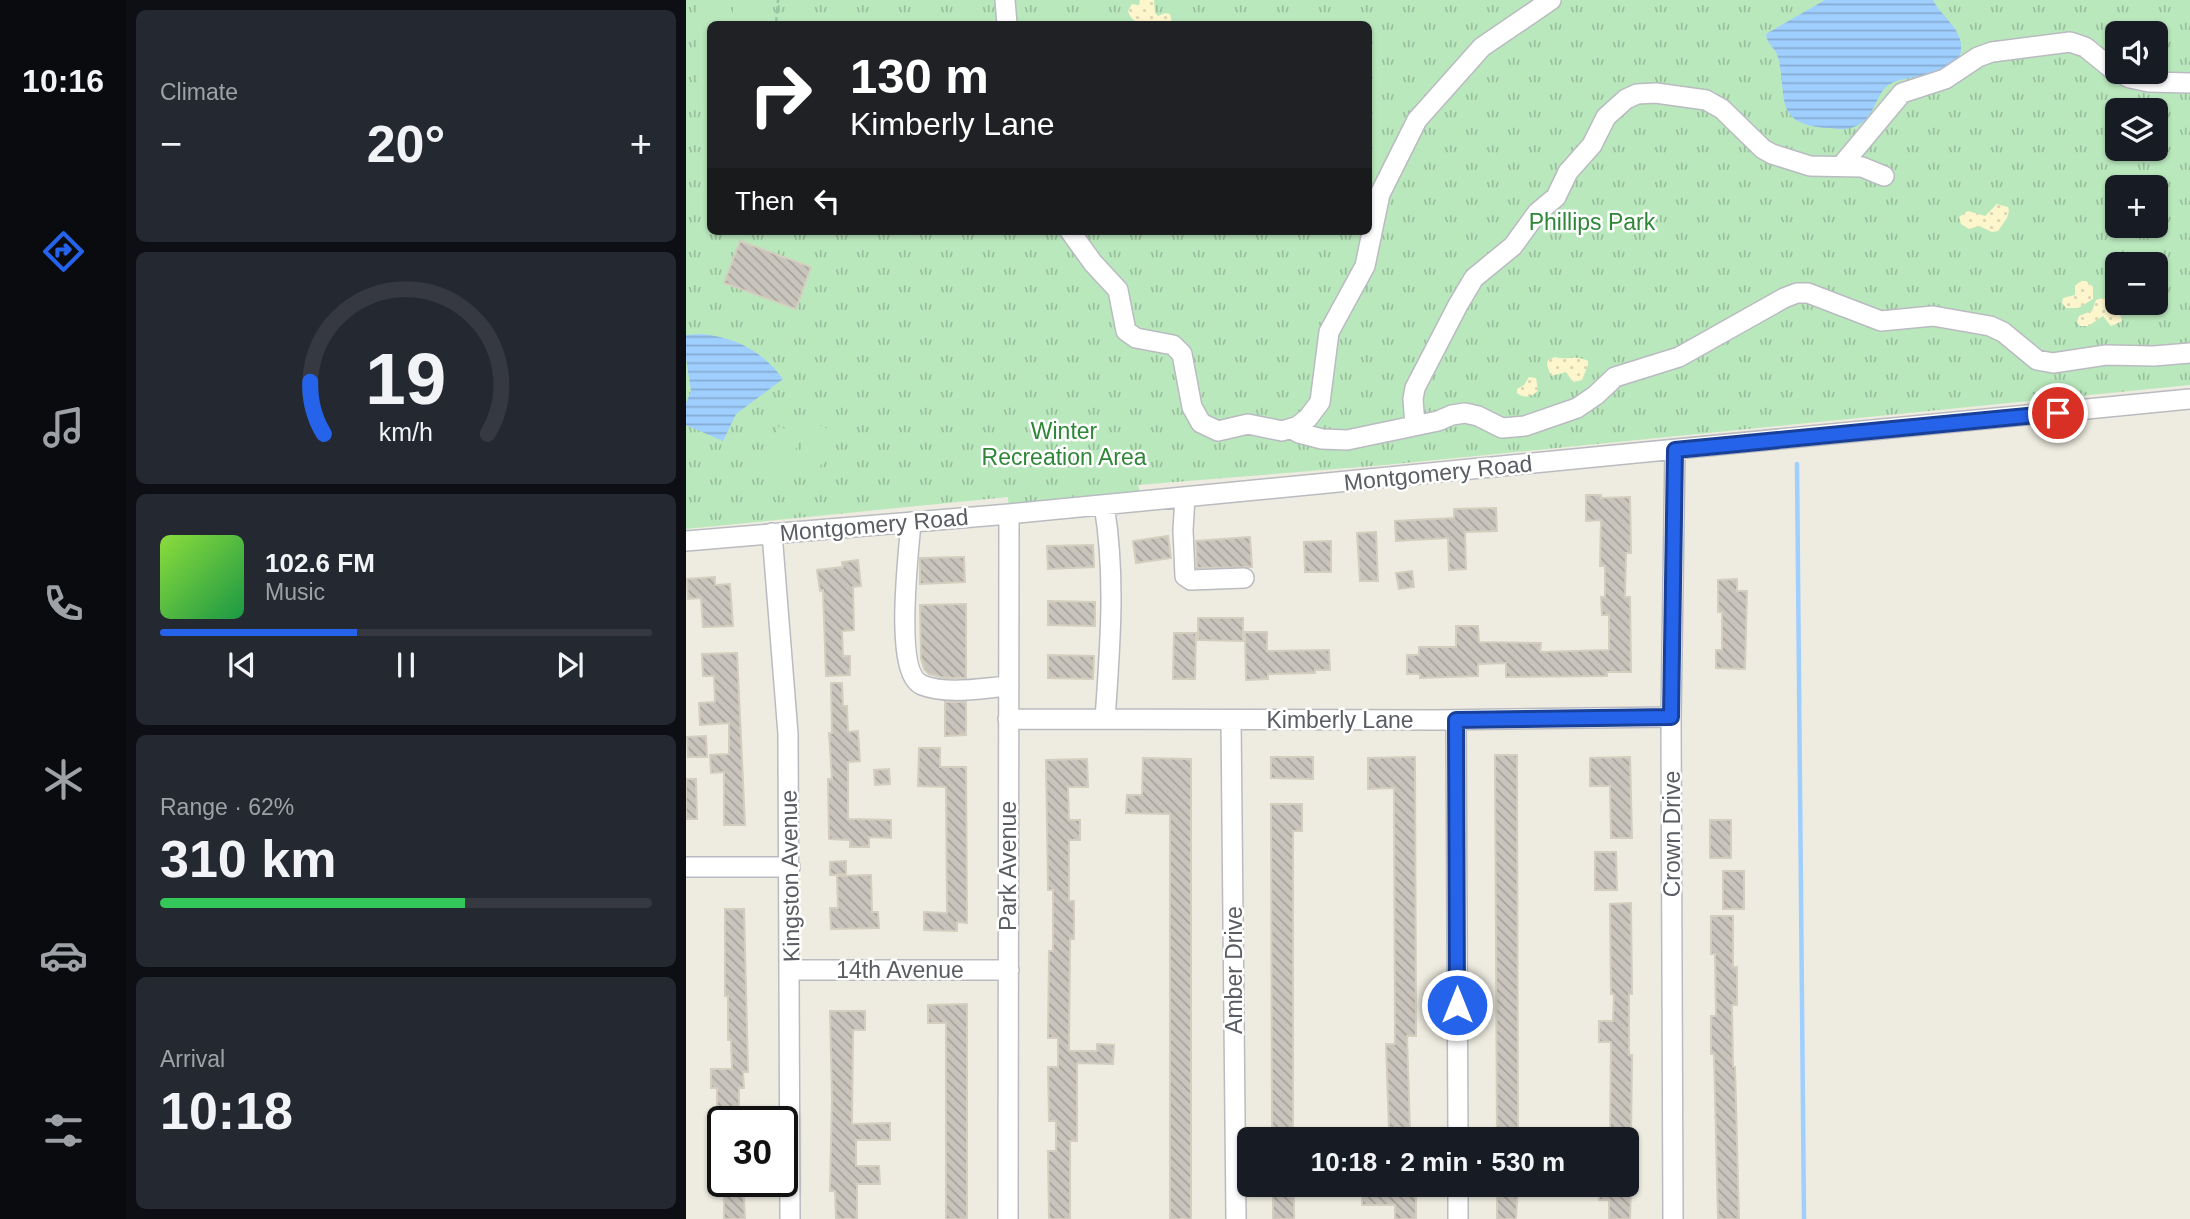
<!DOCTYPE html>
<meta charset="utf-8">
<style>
:root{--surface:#171b24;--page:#242831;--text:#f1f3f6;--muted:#9ea1a6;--line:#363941;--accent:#2563eb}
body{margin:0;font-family:Arial,sans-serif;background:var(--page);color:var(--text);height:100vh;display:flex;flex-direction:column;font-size:26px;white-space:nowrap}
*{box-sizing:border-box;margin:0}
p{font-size:23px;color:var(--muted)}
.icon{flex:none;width:38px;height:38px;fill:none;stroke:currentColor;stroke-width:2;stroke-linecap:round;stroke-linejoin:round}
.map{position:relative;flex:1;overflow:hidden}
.side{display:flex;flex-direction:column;gap:10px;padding:10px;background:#0d0f14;width:560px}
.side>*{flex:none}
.top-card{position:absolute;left:21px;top:21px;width:665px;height:214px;border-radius:10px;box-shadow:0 2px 5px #0004;background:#202124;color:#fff;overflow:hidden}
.buttons{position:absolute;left:1419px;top:21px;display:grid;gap:14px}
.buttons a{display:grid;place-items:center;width:63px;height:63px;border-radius:10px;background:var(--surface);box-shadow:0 2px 5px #0004;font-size:35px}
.speed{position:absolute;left:21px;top:1106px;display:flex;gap:14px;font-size:35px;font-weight:700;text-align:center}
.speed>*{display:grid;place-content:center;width:91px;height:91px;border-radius:50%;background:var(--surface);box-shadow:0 2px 5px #0004;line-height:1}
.speed .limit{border:4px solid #111;border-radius:10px;background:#fff;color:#111}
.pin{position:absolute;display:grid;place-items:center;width:60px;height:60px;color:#fff;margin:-30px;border:4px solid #fff;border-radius:50%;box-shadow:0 2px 7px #0007}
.me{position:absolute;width:77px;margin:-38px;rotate:0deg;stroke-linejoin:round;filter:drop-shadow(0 0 5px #0008)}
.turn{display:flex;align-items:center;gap:24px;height:147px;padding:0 28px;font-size:32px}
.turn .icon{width:91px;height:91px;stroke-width:2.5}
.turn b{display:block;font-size:49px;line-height:60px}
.then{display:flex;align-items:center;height:66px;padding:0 28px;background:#0003;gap:14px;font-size:26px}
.big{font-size:52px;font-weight:700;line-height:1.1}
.side .tile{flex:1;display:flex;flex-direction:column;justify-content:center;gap:10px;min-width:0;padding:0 24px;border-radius:10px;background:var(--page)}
.side .dial{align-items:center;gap:0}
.dial svg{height:182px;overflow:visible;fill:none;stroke:var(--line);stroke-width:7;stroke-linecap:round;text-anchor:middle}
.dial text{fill:var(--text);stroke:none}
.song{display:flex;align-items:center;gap:21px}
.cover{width:84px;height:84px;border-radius:10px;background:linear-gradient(135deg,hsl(90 70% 55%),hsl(140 70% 35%))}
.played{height:7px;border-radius:4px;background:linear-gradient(90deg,var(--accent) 40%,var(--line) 40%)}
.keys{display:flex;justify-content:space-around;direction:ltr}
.heat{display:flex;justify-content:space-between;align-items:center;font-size:38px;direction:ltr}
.charge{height:10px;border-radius:5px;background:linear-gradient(90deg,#34c759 62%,var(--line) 0)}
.trip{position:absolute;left:551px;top:1127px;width:402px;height:70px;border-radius:10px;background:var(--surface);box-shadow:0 2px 5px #0004;font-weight:700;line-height:70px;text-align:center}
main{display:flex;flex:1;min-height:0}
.tab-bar{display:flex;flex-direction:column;width:126px;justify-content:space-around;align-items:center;background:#090b0e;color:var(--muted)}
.tab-bar .icon{width:49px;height:49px}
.tab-bar .active{color:var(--accent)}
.tab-bar b{font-size:32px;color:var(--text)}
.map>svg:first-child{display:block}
.grass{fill:url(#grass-tufts);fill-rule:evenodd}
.sand{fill:url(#sand-dots)}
.pitch{fill:#bae8bd}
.water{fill:url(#water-rules)}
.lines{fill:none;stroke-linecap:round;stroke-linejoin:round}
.stream{stroke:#9fcfff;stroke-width:4.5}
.building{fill:url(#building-back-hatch);stroke:#d3cebe;stroke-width:2}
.minor-casing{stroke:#b9bbc1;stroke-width:22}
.path{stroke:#93c9a5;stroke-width:2.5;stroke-dasharray:7 3.5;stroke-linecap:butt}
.minor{stroke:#fff;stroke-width:19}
.route-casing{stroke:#184099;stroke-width:18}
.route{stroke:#2563eb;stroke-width:12}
.labels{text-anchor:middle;stroke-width:5;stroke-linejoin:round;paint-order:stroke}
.park-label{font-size:23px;fill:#2e8637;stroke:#fff}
.street-label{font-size:23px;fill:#595d63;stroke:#fff}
</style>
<main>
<nav class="tab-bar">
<b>10:16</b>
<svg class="icon active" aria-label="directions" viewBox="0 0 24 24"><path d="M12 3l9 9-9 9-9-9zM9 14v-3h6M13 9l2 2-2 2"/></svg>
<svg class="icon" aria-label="music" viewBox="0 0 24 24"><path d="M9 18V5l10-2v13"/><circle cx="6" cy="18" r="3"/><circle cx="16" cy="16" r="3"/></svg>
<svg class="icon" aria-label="phone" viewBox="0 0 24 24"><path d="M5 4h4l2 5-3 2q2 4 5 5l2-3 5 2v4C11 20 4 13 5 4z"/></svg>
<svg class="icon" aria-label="climate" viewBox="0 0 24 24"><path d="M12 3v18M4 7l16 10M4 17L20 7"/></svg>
<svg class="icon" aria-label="car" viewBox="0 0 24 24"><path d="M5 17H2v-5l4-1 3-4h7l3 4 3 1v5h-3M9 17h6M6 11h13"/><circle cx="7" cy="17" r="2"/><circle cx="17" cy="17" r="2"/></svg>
<svg class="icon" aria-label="filters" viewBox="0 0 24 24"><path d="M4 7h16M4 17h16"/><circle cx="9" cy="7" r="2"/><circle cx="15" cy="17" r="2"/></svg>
</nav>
<section class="side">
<div class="tile"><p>Climate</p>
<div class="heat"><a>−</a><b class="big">20°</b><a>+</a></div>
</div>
<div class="tile dial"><svg viewBox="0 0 100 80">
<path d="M14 69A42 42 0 1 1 86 69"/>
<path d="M14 69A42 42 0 0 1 8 46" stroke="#2563eb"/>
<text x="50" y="56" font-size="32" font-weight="700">19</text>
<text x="50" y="72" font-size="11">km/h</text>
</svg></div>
<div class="tile">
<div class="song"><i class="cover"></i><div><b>102.6 FM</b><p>Music</p></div></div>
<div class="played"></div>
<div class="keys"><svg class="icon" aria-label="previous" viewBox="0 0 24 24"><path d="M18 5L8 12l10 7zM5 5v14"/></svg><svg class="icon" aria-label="pause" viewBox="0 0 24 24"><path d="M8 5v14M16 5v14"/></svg><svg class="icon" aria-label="next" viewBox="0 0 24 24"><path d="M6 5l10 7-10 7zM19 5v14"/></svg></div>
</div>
<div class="tile"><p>Range · 62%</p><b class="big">310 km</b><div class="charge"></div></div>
<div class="tile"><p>Arrival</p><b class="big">10:18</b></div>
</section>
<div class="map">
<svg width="1504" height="1219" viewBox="0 0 1504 1219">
<defs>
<pattern id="grass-tufts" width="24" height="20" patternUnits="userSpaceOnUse" patternTransform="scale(1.75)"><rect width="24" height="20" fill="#bae8bd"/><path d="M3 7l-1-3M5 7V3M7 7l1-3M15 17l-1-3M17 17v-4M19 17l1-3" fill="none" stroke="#9abf9d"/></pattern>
<pattern id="sand-dots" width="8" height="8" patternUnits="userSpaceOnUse" patternTransform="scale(1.75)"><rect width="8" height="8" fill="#fdf5cc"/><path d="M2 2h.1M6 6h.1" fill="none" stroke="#dbd4b2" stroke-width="1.8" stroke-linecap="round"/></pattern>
<pattern id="water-rules" width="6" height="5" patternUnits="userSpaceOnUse" patternTransform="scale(1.75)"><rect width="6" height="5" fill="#9fcfff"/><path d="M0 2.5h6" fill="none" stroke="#85abd2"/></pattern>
<pattern id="building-back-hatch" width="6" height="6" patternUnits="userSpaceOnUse" patternTransform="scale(1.75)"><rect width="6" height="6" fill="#c9c5bd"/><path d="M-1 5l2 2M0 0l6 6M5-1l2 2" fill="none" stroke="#a6a39d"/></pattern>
</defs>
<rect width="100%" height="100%" fill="#eeece0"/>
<path class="grass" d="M0,0H1504V385L699,465L452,485L455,495L323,514L322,497L0,529ZM24,24H682V231H24ZM1432,33H1470V72H1432ZM1432,110H1470V149H1432ZM1432,187H1470V226H1432ZM1432,264H1470V303H1432Z"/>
<path class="sand" d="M454,0H468L469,13L472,16L479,13L484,14L486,24C470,25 447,29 442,11L446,4L453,5Z
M1311,204L1322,207L1323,211L1321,218L1312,231L1306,232L1293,226L1283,229L1275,224L1273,217L1282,211L1299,216Z
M1396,281H1400L1407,287V299L1392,308H1380L1376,303L1377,298L1389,295V285Z
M1417,298L1433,311L1436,321L1425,326L1417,316L1402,326H1394L1391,322L1393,316L1406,311L1410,300Z
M869,357C881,361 890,354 902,361V365L896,380L887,382L880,372L865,376L861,365L862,360Z
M843,377L850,378L852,390C847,397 838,399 831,393V389L838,385Z"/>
<path class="pitch" d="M11,0L27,2V24H24V109L12,105Z
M76,1V24H47V2Z
M127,422L150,433L132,471L110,460Z
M93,426L115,437L98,475L75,464Z"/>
<path class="water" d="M1139,0H1247C1255,17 1277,28 1275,50C1273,77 1224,74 1206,83C1190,90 1190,115 1174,124C1162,131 1155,129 1143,128C1086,125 1102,97 1092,57C1089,47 1081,45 1080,34Z
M16,334C51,338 76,351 97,379L50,414L37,441L0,425V403L5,391L0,358V335Z"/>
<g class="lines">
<path class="stream" d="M1111,464L1118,1219"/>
</g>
<path class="building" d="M54,241L125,267L110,309L38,283Z
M900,495H915V498L944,497L945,553H940L939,597H944L945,672H921V676L820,677V663L792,664V676L734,678V674H721V655H733V647H770V626H792L793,642L855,643L854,652L923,650V615H916L915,597H919V566H914L915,520L900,521Z
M810,508L811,531L779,532L780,569L763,570L762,538L710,541L709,521L768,518V509Z
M690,532L692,581H674L671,533Z
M482,536L485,558L450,563L447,541Z
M564,537L566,567L511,568L510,541Z
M645,541V572H619L618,542Z
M407,545L408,567L362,569L361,546Z
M278,557L279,582L234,584V558Z
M172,560L175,586L167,587L168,630L156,631L157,656H164V675L140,676L137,590L134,591L131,570L157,567L156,562Z
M726,571L728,587L713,589L710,573Z
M29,577V585L44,584L47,626L17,627L15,598L2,599L1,579Z
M1051,579V591H1061L1059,669L1030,668V650H1036V612H1032V580Z
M362,601L409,602V626L362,625Z
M280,604V678H259L243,674L238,669L235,658L234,605Z
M512,618H557V641L512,640Z
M559,632H581V651L643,650L644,670H629V673L582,674V679L560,680Z
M488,633H510L509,679H487Z
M51,653L59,825H38V772L25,773L24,755L43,754V723L14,725L13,703L29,702L28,676H17L16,654Z
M362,655L408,656L407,679L362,678Z
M145,683H156L157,706H161L162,732L172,731L174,761L162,762V819L205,820V838L183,837V847H164V840L143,839L142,779H146L143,733H146Z
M259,702H280V735L259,736Z
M20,736L21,757H2L1,737Z
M233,748H254V767H280L281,923L271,922V931L238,930V912L261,913L260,787L232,786Z
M809,755H831L832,1139H811Z
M585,757H627V779L585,778Z
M729,757L730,1036H721L724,1131H703L700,1044H709L708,788L682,789V758Z
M944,757L946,838H925L924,786H904V758Z
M457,758L505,759V1219H484V814L440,813L441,795H456Z
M401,759L402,787H382L383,820H394V840H383V901H388V939H384L383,1051H411V1044L428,1045L427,1064L391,1063V1141H384V1219H363L362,1151H370V1121H363L362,1067H372V1038H362L363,951H367V890H362L360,760Z
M203,769L204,784L189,785L188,770Z
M0,779H10L11,819H0Z
M585,804H616V831H607V1129H586Z
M1024,820H1045V858H1024Z
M909,852H930L931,890H909Z
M160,861V874L144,875V862Z
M1037,871H1058V909H1037Z
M185,875L186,912H192L193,928L145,929L144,908H152L151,876Z
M945,903L946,994H943V1055H946L945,1139H924L925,1042H913V1021H927L928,994H925L924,904Z
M39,909H58L62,1072H57L58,1088H53V1122H37V1136H24V1116H31V1088H25V1069H46L45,1040H42V996H39Z
M1025,916H1047V967H1051V1005H1046L1047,1067H1049L1053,1219H1032L1028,1054H1025V1016H1030L1029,954H1025Z
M281,1004V1219H260V1023H242V1005Z
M144,1011H179V1030H167L166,1124L204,1123V1140H170V1166H193L194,1184H171V1219H150L149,1191H144L146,1098Z
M38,1181H57L59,1219H38Z
M587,1185H608V1219H587Z
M709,1185H730V1219H709V1205H676V1190L709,1191Z
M811,1185H832L830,1219H811Z
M913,1185H945L944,1219H923V1200H913Z"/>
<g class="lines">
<defs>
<path id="minor" d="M319,0L321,24
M1155,166L1216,93L1259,79L1292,57L1306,52L1384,42L1399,47L1425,68L1444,78L1463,82L1504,83
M384,231L407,263L432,290L440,331L450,338L487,345L496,354L506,407L515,423L532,431L562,424L596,431L612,426L622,418L634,402L643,332L679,266L694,194L731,120L796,47L865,0
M729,425L727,399L729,388L772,305L788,278L827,246L851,213L870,197L882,172L906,145L920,117L940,99L951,94L970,93L1020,100L1036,109L1077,149L1086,154L1124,166L1176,167L1198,176
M606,429L613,433L636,439L661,440L752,421L766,415L779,413L792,416L816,428L839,426L891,408L910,395L929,377L993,357L1098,298L1111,293H1122L1195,321L1247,316L1304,326L1317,332L1351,360L1367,363L1420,355L1468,356L1504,353
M499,497L497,530L499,576L505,580L558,578
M418,505C430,576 424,647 419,719
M225,522C223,551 207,673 236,685C261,695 296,688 323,686
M86,533L102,734L104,1219
M0,541L323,514L1504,399
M322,719L749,720L985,717
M545,720L550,1219
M770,720L772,1139
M0,867H104
M105,970H323
M772,1185V1219
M322,1219L323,514
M987,1219L985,717L989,450"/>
</defs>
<use href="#minor" class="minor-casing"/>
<path class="path" d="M90,24L92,0"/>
<use href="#minor" class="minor"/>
</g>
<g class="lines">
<defs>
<path id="route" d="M771,1005L770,720L985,717L989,450L1372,413"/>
</defs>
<use href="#route" class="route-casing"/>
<use href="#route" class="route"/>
</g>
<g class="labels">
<g class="park-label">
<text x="906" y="230">Phillips Park</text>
<text x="378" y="439">Winter<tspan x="378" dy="26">Recreation Area</tspan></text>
</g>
<g class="street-label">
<text transform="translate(752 473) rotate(-6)" y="8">Montgomery Road</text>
<text transform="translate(188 525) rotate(-5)" y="8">Montgomery Road</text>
<text x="654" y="728">Kimberly Lane</text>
<text transform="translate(986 834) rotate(-90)" y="8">Crown Drive</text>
<text transform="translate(322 866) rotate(-90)" y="8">Park Avenue</text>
<text transform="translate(104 876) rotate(-91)" y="8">Kingston Avenue</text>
<text x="214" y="978">14th Avenue</text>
<text transform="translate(548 970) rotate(-90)" y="8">Amber Drive</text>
</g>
</g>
</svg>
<div class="buttons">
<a><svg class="icon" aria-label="sound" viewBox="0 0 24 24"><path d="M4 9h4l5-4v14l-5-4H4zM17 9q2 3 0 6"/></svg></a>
<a><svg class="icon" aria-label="layers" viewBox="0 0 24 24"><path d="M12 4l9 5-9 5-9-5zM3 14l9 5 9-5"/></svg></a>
<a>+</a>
<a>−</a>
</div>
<div class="speed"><div class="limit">30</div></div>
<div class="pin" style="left:1372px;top:413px;background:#d93025"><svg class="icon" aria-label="arrive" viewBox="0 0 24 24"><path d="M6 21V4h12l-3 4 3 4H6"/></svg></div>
<svg class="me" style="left:771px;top:1005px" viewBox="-20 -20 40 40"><circle r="17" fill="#2563eb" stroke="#fff" stroke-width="3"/><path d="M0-11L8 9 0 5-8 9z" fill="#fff"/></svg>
<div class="trip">10:18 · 2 min · 530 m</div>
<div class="top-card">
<div class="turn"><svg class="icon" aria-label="right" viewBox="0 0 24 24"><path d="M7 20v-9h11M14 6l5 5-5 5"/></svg><div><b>130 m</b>Kimberly Lane</div></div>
<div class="then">Then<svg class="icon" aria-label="left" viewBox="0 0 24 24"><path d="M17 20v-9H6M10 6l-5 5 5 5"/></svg></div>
</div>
</div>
</main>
